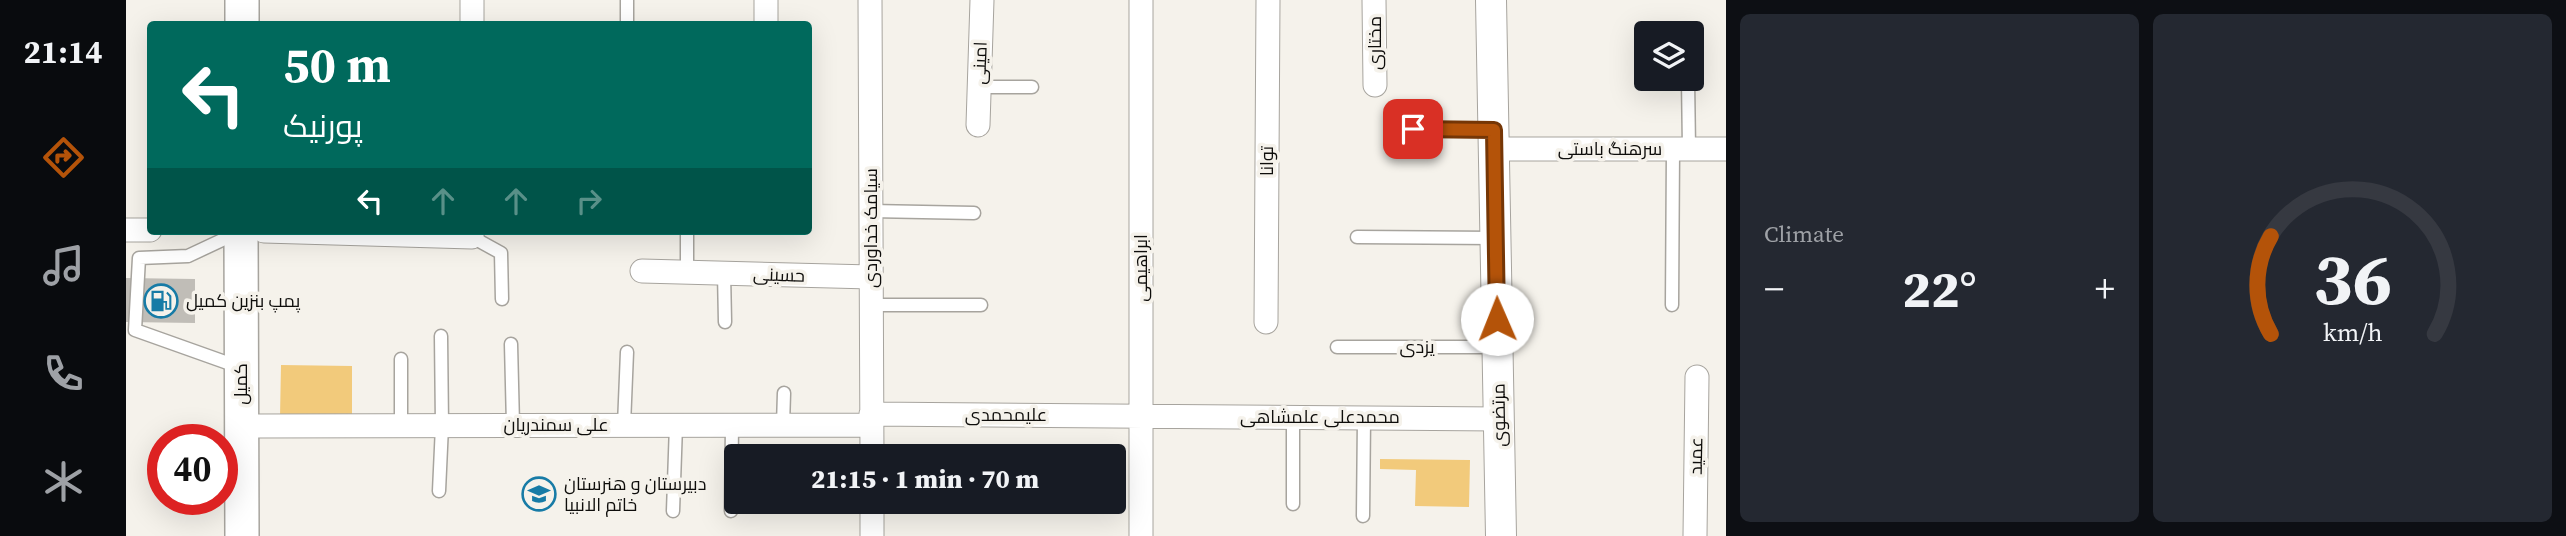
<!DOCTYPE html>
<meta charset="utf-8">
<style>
:root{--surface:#171b24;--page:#242831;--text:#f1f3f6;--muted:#9ea1a6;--line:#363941;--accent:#b45309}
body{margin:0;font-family:"Source Serif 4",Cairo,serif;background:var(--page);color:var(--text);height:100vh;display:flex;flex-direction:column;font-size:26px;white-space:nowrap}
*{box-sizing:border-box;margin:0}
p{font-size:23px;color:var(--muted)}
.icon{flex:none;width:38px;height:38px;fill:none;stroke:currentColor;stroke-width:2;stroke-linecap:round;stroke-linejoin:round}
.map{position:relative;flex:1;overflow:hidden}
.side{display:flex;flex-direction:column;gap:14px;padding:14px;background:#0d0f14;width:840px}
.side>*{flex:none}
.hud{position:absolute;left:21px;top:21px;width:665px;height:214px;border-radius:7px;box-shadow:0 7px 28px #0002;background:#00695c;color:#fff;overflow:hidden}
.fabs{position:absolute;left:1508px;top:21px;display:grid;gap:14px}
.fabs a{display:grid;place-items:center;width:70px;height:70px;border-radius:7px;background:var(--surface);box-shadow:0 7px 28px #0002;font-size:35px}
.speed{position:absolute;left:21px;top:424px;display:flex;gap:14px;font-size:35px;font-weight:700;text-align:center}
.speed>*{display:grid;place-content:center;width:91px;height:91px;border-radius:50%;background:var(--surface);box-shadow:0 7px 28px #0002;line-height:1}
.speed .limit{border:10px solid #d22;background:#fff;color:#111}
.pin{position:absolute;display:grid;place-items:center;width:60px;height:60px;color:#fff;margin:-30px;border-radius:14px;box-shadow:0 4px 10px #0006}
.me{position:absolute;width:77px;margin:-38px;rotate:359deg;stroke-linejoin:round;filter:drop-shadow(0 0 5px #0008)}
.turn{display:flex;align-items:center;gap:24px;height:147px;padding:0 21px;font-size:32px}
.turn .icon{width:91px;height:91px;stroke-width:2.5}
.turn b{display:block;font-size:49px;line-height:60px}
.lanes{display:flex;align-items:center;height:66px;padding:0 21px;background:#0003;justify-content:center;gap:35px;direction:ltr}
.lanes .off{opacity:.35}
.big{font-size:52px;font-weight:800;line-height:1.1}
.side .widget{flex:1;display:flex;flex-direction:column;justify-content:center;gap:10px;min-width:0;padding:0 24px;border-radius:10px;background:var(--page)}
.side .dial{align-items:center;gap:0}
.dial svg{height:182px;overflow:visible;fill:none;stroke:var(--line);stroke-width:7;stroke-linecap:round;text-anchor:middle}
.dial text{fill:var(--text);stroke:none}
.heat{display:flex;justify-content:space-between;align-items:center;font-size:38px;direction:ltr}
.side .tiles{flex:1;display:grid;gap:14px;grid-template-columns:repeat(2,1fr)}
.trip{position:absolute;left:598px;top:444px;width:402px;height:70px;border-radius:7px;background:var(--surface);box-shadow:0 7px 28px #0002;font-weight:800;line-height:70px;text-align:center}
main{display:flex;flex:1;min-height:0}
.tabs{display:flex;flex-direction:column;width:126px;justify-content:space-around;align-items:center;background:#090b0e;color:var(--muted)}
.tabs .icon{width:49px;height:49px}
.tabs .current{color:var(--accent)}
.tabs b{font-size:32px;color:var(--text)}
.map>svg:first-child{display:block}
.green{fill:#f2ca7b}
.building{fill:#c0bdb7}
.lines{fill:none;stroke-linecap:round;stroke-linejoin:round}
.service-casing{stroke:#a7a49e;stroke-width:15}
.minor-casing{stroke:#a7a49e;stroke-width:25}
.tertiary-casing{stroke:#a7a49e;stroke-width:32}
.secondary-casing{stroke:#a7a49e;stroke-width:36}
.service{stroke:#fff;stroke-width:12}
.minor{stroke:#fff;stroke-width:23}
.tertiary{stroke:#fff;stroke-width:30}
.secondary{stroke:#fff;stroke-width:33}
.route-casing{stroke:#753606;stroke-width:18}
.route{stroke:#b45309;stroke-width:12}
.labels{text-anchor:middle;stroke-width:7;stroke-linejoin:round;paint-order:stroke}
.street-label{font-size:18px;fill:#0e0d0b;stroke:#f5f2eb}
.poi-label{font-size:18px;fill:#0e0d0b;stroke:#f5f2eb;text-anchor:start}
</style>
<main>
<nav class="tabs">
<b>21:14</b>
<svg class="icon current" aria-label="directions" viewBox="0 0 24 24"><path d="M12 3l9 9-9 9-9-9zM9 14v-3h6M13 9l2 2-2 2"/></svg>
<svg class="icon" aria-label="music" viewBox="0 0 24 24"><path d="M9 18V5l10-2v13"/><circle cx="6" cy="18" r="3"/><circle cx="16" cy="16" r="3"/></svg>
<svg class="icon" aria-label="phone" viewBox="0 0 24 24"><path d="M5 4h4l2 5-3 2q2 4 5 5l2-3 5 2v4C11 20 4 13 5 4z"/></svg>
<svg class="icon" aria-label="climate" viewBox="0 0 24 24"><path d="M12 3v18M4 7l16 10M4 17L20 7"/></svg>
</nav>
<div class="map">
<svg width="1600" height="536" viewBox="0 0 1600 536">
<rect width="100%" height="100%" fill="#f5f2eb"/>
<path class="green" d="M155,365L226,366V418L154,417Z
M1254,459L1344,460L1343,507L1289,506L1290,470L1254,469Z"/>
<path class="building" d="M0,278L69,279V323L0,322Z"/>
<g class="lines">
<defs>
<path id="service" d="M501,24V0
M1562,79L1563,149
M853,87H906
M1287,129L1367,130
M745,211L848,213
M111,233L62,256L13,258L9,330L113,367
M346,237L375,253L376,299
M1231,237L1370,238
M561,272V231
M598,273L599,322
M745,305H855
M1546,305L1547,149
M385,344L387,425
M1211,347H1371
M1167,417V504
M275,425V359
M498,425L501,352
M657,425L658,393
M313,491L316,426L315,336
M547,511L550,425
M605,511L606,425
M1237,516L1238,418"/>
<path id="minor" d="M346,0V24
M640,0V24
M744,0L746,457
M1015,0V536
M1248,0L1249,85
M852,125L856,0
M1368,149H1600
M0,230H24
M138,231L346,237V231
M516,271L745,277
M1140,322L1142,0
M745,414L1373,419
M115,426L746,425
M746,502V536
M1569,536L1571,377"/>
<path id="tertiary" d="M1365,0L1375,536"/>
<path id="secondary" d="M116,0V24
M115,231L116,536"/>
</defs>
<use href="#service" class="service-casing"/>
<use href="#minor" class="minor-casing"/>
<use href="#tertiary" class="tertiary-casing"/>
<use href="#secondary" class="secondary-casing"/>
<use href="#service" class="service"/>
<use href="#minor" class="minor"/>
<use href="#tertiary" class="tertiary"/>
<use href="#secondary" class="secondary"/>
</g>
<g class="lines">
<defs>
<path id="route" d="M1287,129L1368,130L1371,319"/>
</defs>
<use href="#route" class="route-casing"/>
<use href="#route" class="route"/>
</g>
<defs>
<symbol id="fuel-ring" viewBox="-11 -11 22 22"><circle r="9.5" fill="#f5f2eb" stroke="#177ba6" stroke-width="1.5"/><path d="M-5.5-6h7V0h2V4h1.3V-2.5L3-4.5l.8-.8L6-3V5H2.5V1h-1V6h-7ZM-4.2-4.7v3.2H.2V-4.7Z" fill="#177ba6"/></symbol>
<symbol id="school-ring" viewBox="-11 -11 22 22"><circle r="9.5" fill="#f5f2eb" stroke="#177ba6" stroke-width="1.5"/><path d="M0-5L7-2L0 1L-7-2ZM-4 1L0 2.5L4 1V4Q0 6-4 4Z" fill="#177ba6"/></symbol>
</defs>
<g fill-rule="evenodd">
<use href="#fuel-ring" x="16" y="282" width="38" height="38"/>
<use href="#school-ring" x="394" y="475" width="38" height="38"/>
</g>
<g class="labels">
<g class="street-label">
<text transform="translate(1249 43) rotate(-90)" y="6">مختاری</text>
<text transform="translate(854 63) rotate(-88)" y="6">امینی</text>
<text x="1484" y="155">سرهنگ باستی</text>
<text transform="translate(1141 161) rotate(-90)" y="6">توانا</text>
<text transform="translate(745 228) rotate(-90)" y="6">سیامک خداوردی</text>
<text transform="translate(1015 268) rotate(-90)" y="6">ابراهیمی</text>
<text transform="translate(653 275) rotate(2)" y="6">حسینی</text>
<text x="1291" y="353">یزدی</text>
<text transform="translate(115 384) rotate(-90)" y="6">کمیل</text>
<text x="880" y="421">علیمحمدی</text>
<text transform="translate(1373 415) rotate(-91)" y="6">مرتضوی</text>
<text x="1194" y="423">محمدعلی علمشاهی</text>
<text x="430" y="431">علی سمندریان</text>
<text transform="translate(1570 456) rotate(-89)" y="6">عمید</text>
</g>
<g class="poi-label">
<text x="60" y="307">پمپ بنزین کمیل</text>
<text x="438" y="490">دبیرستان و هنرستان<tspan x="438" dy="21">خاتم الانبیا</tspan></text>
</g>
</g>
</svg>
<div class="fabs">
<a><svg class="icon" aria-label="layers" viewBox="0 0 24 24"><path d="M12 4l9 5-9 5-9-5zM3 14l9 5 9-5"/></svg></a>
</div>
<div class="speed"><div class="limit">40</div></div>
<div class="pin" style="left:1287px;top:129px;background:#d93025"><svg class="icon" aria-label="arrive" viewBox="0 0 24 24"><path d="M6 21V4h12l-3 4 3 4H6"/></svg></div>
<svg class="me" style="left:1371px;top:319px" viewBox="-20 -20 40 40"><circle r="19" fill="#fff"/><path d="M0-13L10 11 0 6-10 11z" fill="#b45309"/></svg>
<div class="trip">21:15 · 1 min · 70 m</div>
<div class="hud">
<div class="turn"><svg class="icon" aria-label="left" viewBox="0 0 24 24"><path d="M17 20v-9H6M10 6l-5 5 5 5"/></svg><div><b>50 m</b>پورنیک</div></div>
<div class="lanes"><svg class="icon" aria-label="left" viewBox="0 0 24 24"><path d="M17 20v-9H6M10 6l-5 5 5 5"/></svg><svg class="icon off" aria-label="ahead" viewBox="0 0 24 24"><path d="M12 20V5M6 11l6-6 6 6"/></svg><svg class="icon off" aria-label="ahead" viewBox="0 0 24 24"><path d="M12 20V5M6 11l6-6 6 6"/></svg><svg class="icon off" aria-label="right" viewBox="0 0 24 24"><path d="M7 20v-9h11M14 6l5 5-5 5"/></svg></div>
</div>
</div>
<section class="side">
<div class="tiles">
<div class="widget"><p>Climate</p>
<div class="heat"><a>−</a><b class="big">22°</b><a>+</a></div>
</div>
<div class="widget dial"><svg viewBox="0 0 100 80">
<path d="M14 69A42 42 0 1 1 86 69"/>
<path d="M14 69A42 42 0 0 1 14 26" stroke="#b45309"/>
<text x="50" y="56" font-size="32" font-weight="700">36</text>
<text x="50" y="72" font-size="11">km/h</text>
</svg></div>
</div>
</section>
</main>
